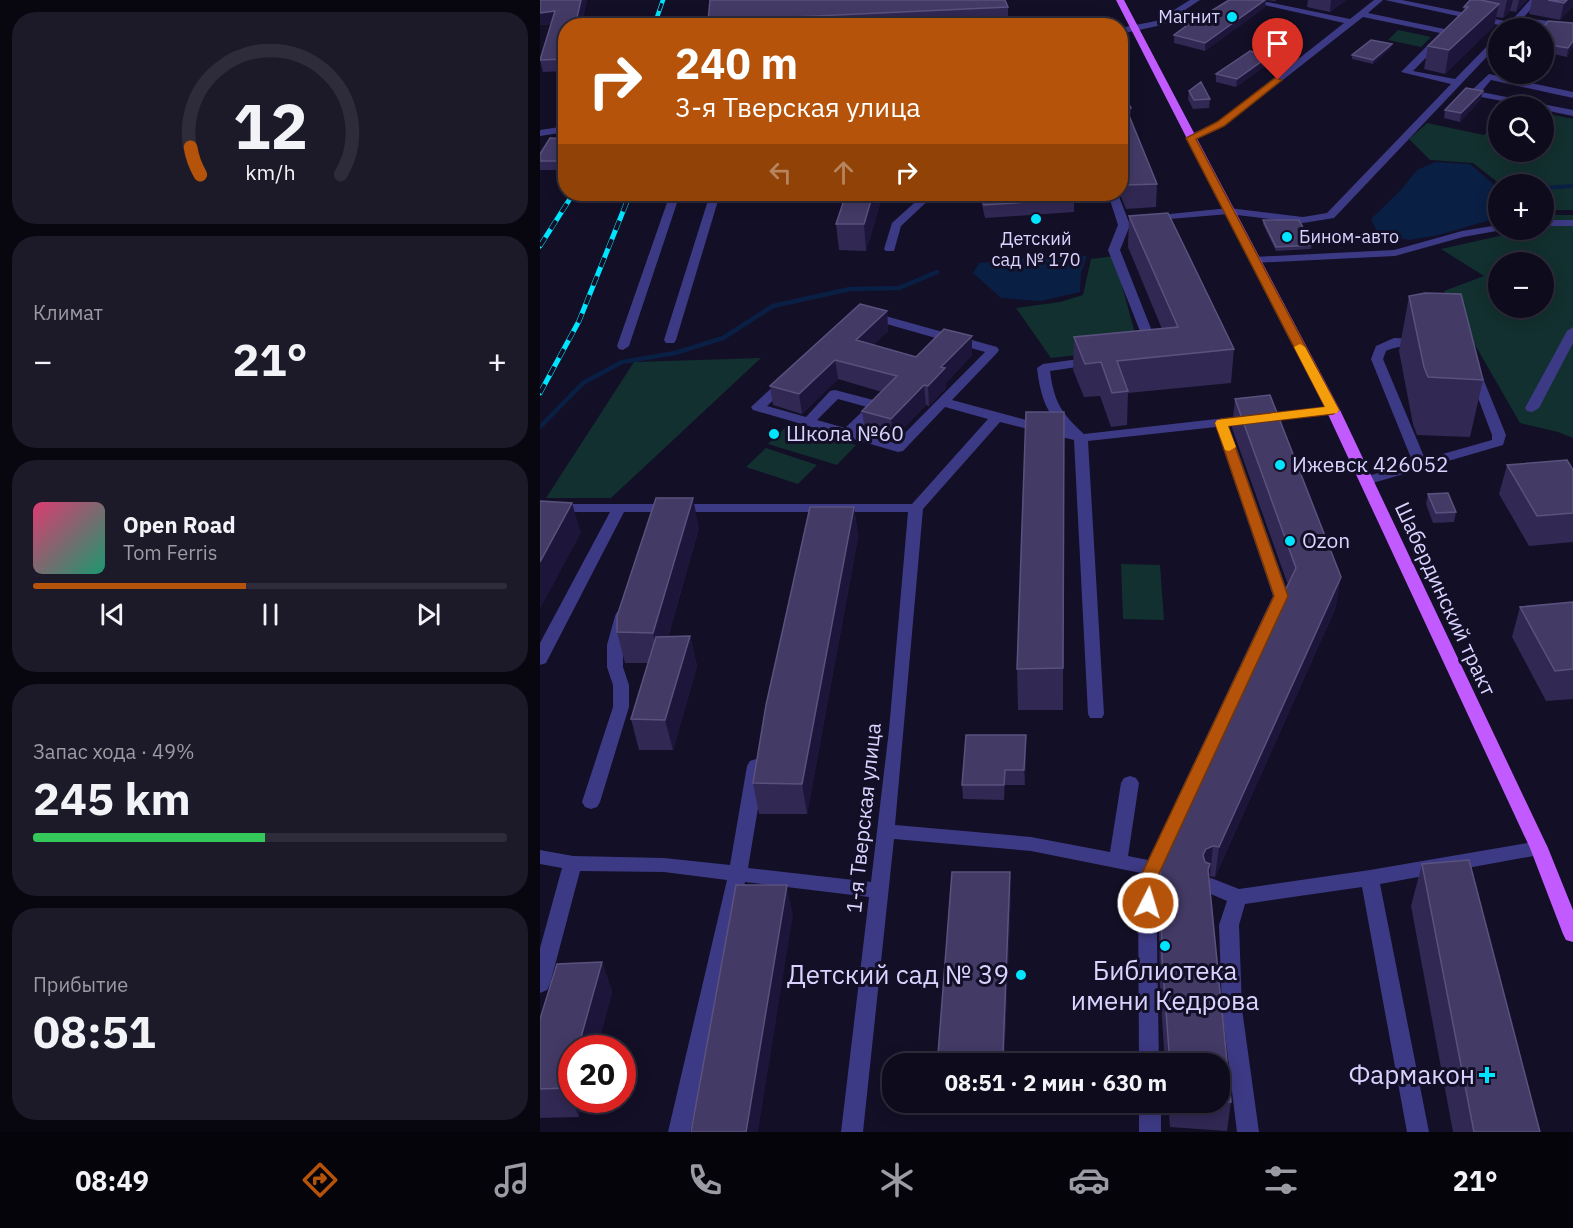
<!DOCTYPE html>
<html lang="ru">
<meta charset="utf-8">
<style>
:root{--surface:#0e0b1c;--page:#1c1929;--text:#f1f3f6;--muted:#9b9ba3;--line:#2e2b3b;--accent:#b45309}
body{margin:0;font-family:"IBM Plex Sans",sans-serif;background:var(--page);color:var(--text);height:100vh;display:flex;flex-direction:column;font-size:22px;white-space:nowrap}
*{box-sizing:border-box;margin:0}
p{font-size:20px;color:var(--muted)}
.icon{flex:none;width:33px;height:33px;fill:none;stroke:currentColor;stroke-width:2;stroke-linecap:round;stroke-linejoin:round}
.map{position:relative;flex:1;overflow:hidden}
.sheet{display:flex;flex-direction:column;gap:12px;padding:12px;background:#08060f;width:540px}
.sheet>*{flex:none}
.banner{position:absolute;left:18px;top:18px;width:570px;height:183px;border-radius:24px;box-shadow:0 3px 15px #0003,0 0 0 2px var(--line);background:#b45309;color:#fff;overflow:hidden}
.buttons{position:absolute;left:948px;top:18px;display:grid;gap:12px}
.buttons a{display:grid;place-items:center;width:66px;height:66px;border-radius:50%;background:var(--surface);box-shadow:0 3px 15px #0003,0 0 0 2px var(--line);font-size:30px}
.speed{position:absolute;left:18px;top:1035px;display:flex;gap:12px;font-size:30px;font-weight:700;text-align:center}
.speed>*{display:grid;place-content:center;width:78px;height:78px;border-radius:50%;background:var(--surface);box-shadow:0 3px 15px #0003,0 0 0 2px var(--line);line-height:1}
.speed .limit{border:9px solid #d22;background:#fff;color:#111}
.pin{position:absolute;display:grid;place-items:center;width:51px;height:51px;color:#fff;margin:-62px -26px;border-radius:50% 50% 50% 0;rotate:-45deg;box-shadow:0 0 6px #0007}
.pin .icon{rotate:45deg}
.me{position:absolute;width:66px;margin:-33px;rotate:5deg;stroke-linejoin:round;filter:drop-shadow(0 0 4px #0008)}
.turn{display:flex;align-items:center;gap:21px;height:126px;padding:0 18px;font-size:27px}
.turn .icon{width:78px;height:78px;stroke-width:2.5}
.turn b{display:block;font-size:42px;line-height:51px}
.lanes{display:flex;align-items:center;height:57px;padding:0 18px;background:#0003;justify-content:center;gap:30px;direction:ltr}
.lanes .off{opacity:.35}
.big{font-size:45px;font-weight:800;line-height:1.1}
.sheet .card{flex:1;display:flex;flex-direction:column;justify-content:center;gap:9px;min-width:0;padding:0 21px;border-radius:24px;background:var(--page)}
.sheet .dial{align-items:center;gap:0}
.dial svg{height:156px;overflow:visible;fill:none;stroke:var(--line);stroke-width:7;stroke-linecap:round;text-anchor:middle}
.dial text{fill:var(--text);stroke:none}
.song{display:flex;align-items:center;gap:18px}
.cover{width:72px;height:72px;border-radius:9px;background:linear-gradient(135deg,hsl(340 70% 55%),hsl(160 70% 35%))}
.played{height:6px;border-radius:3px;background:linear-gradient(90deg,var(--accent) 45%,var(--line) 45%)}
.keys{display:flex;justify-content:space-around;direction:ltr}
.heat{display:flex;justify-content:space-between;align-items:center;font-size:33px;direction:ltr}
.charge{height:9px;border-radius:4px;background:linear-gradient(90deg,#34c759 49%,var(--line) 0)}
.trip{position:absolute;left:342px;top:1053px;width:348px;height:60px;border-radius:24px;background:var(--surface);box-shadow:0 3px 15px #0003,0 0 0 2px var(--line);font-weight:800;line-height:60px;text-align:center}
.dock{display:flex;height:96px;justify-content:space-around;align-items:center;background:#06040b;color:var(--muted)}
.dock .icon{width:42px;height:42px}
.dock .on{color:var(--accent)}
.dock b{font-size:27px;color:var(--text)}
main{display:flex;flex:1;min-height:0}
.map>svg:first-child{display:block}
.green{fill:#12302f;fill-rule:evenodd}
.water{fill:#0a1f44}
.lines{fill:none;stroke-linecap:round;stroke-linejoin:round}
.stream-far1{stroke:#0a1f44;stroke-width:4}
.stream{stroke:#0a1f44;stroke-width:4.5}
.minor{fill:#3d3a85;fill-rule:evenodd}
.major{fill:#c25bff;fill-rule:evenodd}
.rail-far1-casing{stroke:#00e5ff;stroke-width:4.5}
.rail-casing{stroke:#00e5ff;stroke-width:5}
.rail-far1{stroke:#130f26;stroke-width:3;stroke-dasharray:8;stroke-linecap:butt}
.rail{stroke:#130f26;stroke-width:4;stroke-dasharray:10;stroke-linecap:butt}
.wall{fill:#312854}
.shaded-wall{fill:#1d163a}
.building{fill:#433a66;stroke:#5a527e;stroke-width:1.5}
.route{fill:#b45309;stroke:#753606;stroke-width:1.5}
.slow{fill:#f59e0b}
.poi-dot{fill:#00e5ff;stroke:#130f26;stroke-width:2}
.labels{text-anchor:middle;stroke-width:6;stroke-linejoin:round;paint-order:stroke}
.far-poi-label{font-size:18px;fill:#d9d4ff;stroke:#130f26;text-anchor:end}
.poi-label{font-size:21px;fill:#d9d4ff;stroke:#130f26;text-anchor:start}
.street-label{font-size:21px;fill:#d9d4ff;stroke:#130f26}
.near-poi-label{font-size:26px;fill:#d9d4ff;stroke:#130f26;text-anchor:end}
</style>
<main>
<section class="sheet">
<div class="card dial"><svg viewBox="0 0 100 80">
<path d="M14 69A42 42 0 1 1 86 69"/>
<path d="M14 69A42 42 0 0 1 9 55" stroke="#b45309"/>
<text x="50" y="56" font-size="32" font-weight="700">12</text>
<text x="50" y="72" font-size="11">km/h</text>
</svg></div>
<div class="card"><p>Климат</p>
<div class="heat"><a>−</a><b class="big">21°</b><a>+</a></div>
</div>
<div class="card">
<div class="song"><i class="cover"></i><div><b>Open Road</b><p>Tom Ferris</p></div></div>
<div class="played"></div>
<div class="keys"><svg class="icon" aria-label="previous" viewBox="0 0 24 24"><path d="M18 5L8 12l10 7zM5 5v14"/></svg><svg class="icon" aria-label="pause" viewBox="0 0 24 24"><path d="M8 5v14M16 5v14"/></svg><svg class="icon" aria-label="next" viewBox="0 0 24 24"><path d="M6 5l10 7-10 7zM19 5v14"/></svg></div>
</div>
<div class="card"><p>Запас хода · 49%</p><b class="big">245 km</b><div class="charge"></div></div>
<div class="card"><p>Прибытие</p><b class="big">08:51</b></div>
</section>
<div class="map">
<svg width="1033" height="1132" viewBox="0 0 1033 1132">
<rect width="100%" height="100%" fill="#130f26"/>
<path class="green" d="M858,30L891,37L881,47L848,40Z
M1004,113L1033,119V210H1004V184H960L933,163L890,160L869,139L887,123L944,135L958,121V152H1004Z
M1007,215H1033V438L1018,432L980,423L904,291L944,276L901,249L986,230H1004V217ZM958,262H1004V308H958Z
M574,256L599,348L511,358L476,308L520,302L543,295L551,259Z
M221,358L71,498H6L94,362Z
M248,425L316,445L297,465L228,444Z
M226,448L277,465L258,484L206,467Z
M581,564L620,565L624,620L583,619Z"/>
<path class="water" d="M895,162L930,164L958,188V191L948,202L950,220L899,235L869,240L838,233L831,219L859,192L877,170Z
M509,256H547L541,273L540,292L501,301L461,298L433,273L439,263Z"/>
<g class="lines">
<path class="stream-far1" d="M1004,188L1033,186"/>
<path class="stream" d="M0,427L43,383L82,362L135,353L183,338L233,306L310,289L359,288L397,272"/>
<path class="minor" d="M650,0H660L622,25L580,34V28L616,21Z
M702,0H718L810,19L834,0H843L828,13L909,30V34L873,71L915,79L955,38L958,37V45L794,218L763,223L689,214L606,221L605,219L610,216L689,208L763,217L787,213L911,84L861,72L900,33L823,17L684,126L655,140H647V136L678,122L804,23Z
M845,0H862L970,22L990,0H999L983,18L1033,24V30L979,23L972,28Z
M949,74L1033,92V98L951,80L941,92L1033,110V116L1004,110V106H988L925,94V90H932Z
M26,126V132L0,136V130Z
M130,194H140L89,346L83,350L79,349L77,346Z
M170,194H180L136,340L134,343H126L124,340Z
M384,194H395L361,226L354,251H346L344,249L352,223Z
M568,194H578L590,225L580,250L619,349L617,352L613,353L607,349L568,250L578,225Z
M1004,220H1033V226H1004Z
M958,225V230H962L923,237L855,256L714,263L708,260L714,257L854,250L922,231Z
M320,309L457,347L459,350L457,353L412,400L524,430C505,412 500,393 497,368L503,364L553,357L559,361L557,364L510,371C514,402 521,413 544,434L793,406L800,410L793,414L689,426L749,596L653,803L650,808L644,810L638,808L635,803L733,596L676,427L548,441L564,714L562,718H550L548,714L534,440L460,422L383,509L355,825L491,837L570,852L581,783L584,778L590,776L596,778L599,783L588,856L608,860L623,830L629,828L635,830L638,835L616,881L619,1064H599L598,881L601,873L491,851L354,839L323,1132H301L329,897L205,882L150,1132H128L187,880L124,872L40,871L10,984L7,990L0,993V948L22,868L0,864V850L33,856L124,858L190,865L207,766L210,761L216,759L222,761L225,766L208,868L331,882L349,730L368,512H84L8,659L6,663L0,665V643L70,512H0V504H372L448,419L405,407L363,451L358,452L213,410L211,407L316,310ZM322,317L445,352L355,443L317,432L341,408L343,405L341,402L295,390L290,391L266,417L227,406ZM298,399L327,407L305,428L277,420Z
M1033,327V343L999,408L992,412L987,411L985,408L1027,331Z
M854,338L881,339L887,343C878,350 861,343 846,351L843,359L885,459L952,440V435L928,371L934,367L940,371L966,435L963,445L826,485L821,484L819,481L821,478L873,463L831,359L836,346Z
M83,611L89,612L91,616L83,645V667L89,685V707L60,802L57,807L51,809L45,807L42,802L73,707V685L67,667V645L75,616L77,612Z
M999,841L1005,843L1008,848L1005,853L999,855L840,884L889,1132H867L822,887L705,904L699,925L702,1009L719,1132H697L682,1009L679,925L687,901L664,891L662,886L664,881L671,878L699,889L830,870Z
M599,1102H621V1132H599Z"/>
<path class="major" d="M576,0H584L800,410L1008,848L1033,910V942L1026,940L1023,934L990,848L786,410Z"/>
<defs>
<path id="rail-far1" d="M114,26L123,0"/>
<path id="rail" d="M0,246L33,194
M0,393L39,321L90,194"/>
</defs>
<use href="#rail-far1" class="rail-far1-casing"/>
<use href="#rail" class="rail-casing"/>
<use href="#rail-far1" class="rail-far1"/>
<use href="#rail" class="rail"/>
</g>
<path class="wall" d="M0,0H47L41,26H26V71L3,72L0,60L11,24L0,25Z
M689,0H736L735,1L726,0L725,7L665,51L634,43V35Z
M768,0H806L790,12L767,7Z
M930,0H987L976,12L970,11L963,18L956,17L954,26L905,74L884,69L888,46L923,13L924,7Z
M992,0H1033V6L1020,20L989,14Z
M468,7V23L416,26H168V21Z
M1033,23V47L1027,57L1004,52V28Z
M851,48L833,64L812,59V55Z
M729,63L696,87L676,82V74Z
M580,86L591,108L590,119L617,184L616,207L586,209L580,194Z
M649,91L670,99L669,108L653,109L648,99Z
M941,99L920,122L904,118L905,110Z
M26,139L25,170H0V154Z
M343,194L326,251L299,250L296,224Z
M441,194H532L534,199V212L445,218L441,201Z
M589,216L694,349L691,383L588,393L587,425L571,427L560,396L544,397L533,370L534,337L622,329L588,247Z
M723,220L772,245L771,249L736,251L723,224Z
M869,296L943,380L930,437L877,435L873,424L859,351Z
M347,311L348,331L333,345L376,357L432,355L406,383V388L389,406L386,405L353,439L325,431L322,411L342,392L298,379L262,414L233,405L230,386Z
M695,399L796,607L675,877L669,876L691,1102L687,1131L630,1127L628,1102H680V1064H625L620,988L618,881L620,851L748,585L692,428Z
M524,412L523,710H478L477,669Z
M967,465L1033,470V542L989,546L959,494Z
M888,494L916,512L914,522L893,523L886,504Z
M314,507L318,537L267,814H219L213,783Z
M159,528L128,637L150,636L157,666L133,750H99L91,719L108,663H85L77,632Z
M1033,602V699L1006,701L972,637L980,607Z
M486,735L485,785H465L464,800L423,799L422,785Z
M882,864L1000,1132H913L871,906Z
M471,893L464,1064H399L398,1054Z
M62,962L72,992L57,1048H32L39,1117L0,1118V1019Z"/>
<path class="shaded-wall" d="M41,0H47L41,26H35Z
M726,0L725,7L665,51V43Z
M791,0H806L790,12Z
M967,0H973L970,11L963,18Z
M979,0H987L976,12Z
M1027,0H1033V6L1020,20L1024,3Z
M959,4L954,26L905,74L909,50Z
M15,11L18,23L0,25V13Z
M1033,41V47L1027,57L1028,48Z
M852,44L851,48L833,64V60Z
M729,56V63L696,87L697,79Z
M943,91L941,99L920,122L921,113Z
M26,158L25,170L23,161Z
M333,194H343L326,251L324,224Z
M347,311L348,331L318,360L316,340Z
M432,336V355L406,383V388L389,406L388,386L401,367Z
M295,360L298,379L262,414L259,394Z
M384,385L386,405L353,439L351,419Z
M153,498L159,528L120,664L113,633Z
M32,503L41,533L0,609V562Z
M314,507L318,537L267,814L262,784Z
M801,577L796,607L675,877L679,847Z
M150,636L157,666L133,750L125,720Z
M486,735V750L485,785L484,770Z
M465,770V785L464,800V785Z
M673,846L670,876H669L667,895L663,855L666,849Z
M470,872L471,893L464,1064H463Z
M247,885L253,915L218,1132H206Z
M62,962L72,992L57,1048H38Z
M32,1071V1100H43L39,1117L27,1088Z"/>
<path class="building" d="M0,0H41L35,26H26V59L0,60L15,11L0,13Z
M170,0H465L468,7L168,21Z
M689,0H725L665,43L634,35L665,12L668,13Z
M930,0H941L959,4L909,50L888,46L928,7H924Z
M1008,0H1027L1024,3Z
M1008,21L1033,23V41L1028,48L1004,44L1003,28Z
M831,40L852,44L833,60L812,55Z
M710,51L729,56L697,79L676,74Z
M661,82L670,99L654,100L649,91Z
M580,86L591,108H586L617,184L587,185L580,170Z
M926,88L943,91L921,113L905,110Z
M10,138L26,139V158L23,161H0V154Z
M306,194H333L324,224H296Z
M442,194H532L534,199L444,205Z
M628,213L694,349L577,361L588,391L572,393L561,362L545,364L534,337L638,327L589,216Z
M723,220H759L772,245L736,247Z
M885,293L921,294L943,380L888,377L884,367L869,296Z
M320,304L347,311L316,340L376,357L404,329L432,336L401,367L405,368L388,386L384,385L351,419L322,411L357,376L295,360L259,394L230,386Z
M730,395L801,577L679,847L673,846L666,849L663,855L665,862L670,864L668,870L691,1102H680V1064H630L622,958L620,851L756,568L695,399Z
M486,412H524L523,668L477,669Z
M1027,460L1033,470V513L997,516L967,465Z
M908,493L916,512L896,513L888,494Z
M116,498H153L113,633L77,632V616Z
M0,501L32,503L0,562Z
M270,507H314L262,784L213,783L226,705Z
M1033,602V669L1015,671L980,607Z
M150,636L125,720L91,719L116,637Z
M426,735H486L484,770H465L464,785H422Z
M929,860L1000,1132H934L882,864Z
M412,872H470L463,1054H398Z
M196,885H247L206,1132H151Z
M62,962L38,1048H32V1071L27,1088L0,1089V1019L17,964Z"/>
<path class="route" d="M735,78L742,80L684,126L656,139L799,410L793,414L688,426L748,596L616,880V903L614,908L608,911L602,908L599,903V880L734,596L675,423L681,419L785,407L646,138L677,122Z"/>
<path class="slow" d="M760,344L765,347L799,410L797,413L688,426L696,447L689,451L685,450L675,423L677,420L785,407L754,347Z"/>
<g class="poi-dot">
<circle cx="692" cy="17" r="6"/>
<circle cx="496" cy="219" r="6"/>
<circle cx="747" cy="237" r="6"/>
<circle cx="234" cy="434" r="6"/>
<circle cx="740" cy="465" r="6"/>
<circle cx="750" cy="541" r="6"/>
<circle cx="625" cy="946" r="6"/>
<circle cx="481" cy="975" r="6"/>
<path d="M944 1066h6v6h6v6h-6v6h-6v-6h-6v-6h6z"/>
</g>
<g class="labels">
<g class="far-poi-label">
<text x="680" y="23">Магнит</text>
<text x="759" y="243" text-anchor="start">Бином-авто</text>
<text x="496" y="245" text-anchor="middle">Детский<tspan x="496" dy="21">сад № 170</tspan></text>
</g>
<g class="poi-label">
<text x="246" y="441">Школа №60</text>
<text x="752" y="472">Ижевск 426052</text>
<text x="762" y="548">Ozon</text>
</g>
<g class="street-label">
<text transform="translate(905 599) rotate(65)" y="7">Шабердинский тракт</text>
<text transform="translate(324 818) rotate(-84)" y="7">1-я Тверская улица</text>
</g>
<g class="near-poi-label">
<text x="625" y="980" text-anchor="middle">Библиотека<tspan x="625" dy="30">имени Кедрова</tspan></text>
<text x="469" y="984">Детский сад № 39</text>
<text x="935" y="1084">Фармакон</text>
</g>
</g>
</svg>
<div class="buttons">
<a><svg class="icon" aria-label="sound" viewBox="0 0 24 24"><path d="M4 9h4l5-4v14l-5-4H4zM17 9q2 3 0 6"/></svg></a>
<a><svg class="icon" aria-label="search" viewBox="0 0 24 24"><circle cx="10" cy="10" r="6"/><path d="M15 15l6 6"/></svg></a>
<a>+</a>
<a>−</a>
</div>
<div class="speed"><div class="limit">20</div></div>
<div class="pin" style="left:738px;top:80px;background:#d93025"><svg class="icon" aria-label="arrive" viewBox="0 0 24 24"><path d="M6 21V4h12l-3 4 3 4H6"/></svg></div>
<svg class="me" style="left:608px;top:903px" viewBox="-20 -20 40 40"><circle r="17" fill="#b45309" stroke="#fff" stroke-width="3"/><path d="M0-11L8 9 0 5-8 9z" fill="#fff"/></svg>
<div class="trip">08:51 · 2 мин · 630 m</div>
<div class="banner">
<div class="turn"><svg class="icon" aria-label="right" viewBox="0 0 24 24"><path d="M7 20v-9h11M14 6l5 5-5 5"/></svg><div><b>240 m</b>3-я Тверская улица</div></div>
<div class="lanes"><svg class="icon off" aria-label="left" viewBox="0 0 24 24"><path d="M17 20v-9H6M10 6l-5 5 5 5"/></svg><svg class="icon off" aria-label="ahead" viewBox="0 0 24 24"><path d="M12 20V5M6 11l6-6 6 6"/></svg><svg class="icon" aria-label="right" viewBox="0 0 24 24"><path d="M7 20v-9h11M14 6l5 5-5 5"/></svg></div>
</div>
</div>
</main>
<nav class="dock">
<b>08:49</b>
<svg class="icon on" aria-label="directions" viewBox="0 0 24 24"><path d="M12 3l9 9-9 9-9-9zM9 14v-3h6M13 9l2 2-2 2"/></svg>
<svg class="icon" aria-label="music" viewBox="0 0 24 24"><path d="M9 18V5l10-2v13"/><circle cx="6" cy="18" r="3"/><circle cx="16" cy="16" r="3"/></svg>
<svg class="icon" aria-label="phone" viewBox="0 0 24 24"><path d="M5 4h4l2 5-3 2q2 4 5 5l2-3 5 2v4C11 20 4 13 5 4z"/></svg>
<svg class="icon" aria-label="climate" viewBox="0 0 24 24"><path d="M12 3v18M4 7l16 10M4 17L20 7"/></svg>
<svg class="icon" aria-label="car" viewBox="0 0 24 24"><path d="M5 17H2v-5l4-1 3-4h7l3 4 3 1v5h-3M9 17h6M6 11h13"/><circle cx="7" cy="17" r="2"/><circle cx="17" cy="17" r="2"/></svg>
<svg class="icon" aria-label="filters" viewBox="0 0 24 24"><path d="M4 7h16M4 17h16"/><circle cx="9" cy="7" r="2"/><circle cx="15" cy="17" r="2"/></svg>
<b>21°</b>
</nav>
